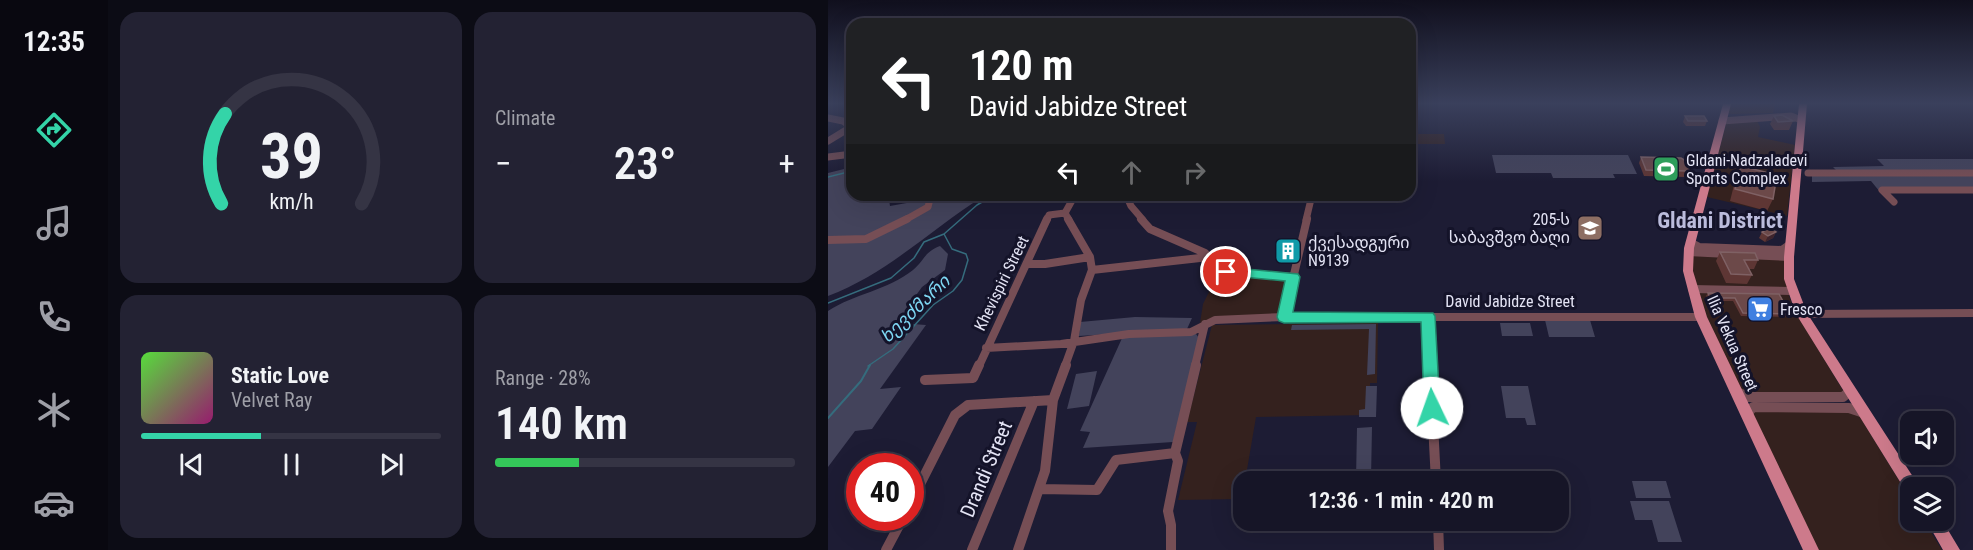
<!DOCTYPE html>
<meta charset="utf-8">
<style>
:root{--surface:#161527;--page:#232233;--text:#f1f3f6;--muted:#9e9fa7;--line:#353444;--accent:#34d4a8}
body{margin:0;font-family:"Roboto Condensed","Noto Sans Georgian",sans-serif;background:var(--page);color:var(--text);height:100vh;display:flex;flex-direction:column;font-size:22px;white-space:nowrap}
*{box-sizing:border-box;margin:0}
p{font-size:20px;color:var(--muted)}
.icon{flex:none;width:33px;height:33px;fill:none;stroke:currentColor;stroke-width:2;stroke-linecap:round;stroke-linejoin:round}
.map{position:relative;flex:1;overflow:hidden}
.sheet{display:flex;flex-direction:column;gap:12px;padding:12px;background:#0c0c15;width:720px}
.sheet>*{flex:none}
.top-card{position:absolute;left:18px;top:18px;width:570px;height:183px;border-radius:18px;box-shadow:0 6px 24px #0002,0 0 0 2px var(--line);background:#202124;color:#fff;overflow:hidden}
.controls{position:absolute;left:1072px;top:411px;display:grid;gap:12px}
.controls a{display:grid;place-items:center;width:54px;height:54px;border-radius:12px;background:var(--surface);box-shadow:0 6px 24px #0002,0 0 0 2px var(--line);font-size:30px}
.speed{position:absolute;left:18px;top:453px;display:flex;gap:12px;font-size:30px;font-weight:700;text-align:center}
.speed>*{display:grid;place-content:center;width:78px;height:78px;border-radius:50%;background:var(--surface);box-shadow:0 6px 24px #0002,0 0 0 2px var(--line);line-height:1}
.speed .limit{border:9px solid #d22;background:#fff;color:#111}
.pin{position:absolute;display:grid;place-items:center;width:51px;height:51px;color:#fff;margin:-26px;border:3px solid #fff;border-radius:50%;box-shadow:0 2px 6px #0007}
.me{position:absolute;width:66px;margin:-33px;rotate:357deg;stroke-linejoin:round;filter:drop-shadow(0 0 4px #0008)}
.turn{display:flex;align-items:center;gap:21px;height:126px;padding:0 24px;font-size:27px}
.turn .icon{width:78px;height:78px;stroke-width:2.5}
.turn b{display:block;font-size:42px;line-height:51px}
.lanes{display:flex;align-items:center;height:57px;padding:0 24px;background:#0003;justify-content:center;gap:30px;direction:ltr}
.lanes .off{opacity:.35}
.big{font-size:45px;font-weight:600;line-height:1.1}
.sheet .tile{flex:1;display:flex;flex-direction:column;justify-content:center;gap:9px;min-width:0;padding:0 21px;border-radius:18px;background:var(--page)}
.sheet .dial{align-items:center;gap:0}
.dial svg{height:156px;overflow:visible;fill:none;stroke:var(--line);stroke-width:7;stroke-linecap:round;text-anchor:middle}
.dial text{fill:var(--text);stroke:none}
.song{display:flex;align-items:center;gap:18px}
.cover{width:72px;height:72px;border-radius:9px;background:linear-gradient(135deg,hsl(110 70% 55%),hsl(320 70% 35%))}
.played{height:6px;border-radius:3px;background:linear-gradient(90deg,var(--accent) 40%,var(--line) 40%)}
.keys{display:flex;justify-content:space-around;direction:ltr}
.heat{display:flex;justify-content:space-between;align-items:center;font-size:33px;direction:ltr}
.charge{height:9px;border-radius:4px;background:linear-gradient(90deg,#34c759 28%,var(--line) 0)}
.sheet .tiles{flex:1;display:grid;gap:12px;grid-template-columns:repeat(2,1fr)}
.trip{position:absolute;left:405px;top:471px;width:336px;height:60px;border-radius:18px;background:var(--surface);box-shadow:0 6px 24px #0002,0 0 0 2px var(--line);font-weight:600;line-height:60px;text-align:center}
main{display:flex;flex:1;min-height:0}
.menu{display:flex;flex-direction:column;width:108px;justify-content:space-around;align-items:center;background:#090810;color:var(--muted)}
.menu .icon{width:42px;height:42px}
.menu .selected{color:var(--accent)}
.menu b{font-size:27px;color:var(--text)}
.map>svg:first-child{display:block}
.commercial{fill:#34211e}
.green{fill:#43435b}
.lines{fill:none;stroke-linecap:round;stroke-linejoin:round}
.stream-far1{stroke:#356c7d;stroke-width:1.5}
.stream{stroke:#356c7d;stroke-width:2}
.minor-far2{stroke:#764e55;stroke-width:7}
.minor-far1{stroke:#764e55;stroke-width:8}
.minor{stroke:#764e55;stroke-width:10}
.major{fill:#cd7a8b;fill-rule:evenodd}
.wall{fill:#5e3634}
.shaded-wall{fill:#3e242c}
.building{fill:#6c4949;stroke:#7f6164;stroke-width:1.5}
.route{fill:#34d4a8;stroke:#228a6d;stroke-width:1.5}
.labels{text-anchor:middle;stroke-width:6;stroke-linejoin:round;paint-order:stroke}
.poi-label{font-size:16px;fill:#e4e4f5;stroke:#141329;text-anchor:start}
.street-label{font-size:16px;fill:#e4e4f5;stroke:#141329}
.water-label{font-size:18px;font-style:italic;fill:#7ed7f3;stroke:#141329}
.near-street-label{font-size:20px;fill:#e4e4f5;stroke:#141329}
.district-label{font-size:22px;font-weight:bold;fill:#bbbcdc;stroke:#141329}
</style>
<main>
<nav class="menu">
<b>12:35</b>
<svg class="icon selected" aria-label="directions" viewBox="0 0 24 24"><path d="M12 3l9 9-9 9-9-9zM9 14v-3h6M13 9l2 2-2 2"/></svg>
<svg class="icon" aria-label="music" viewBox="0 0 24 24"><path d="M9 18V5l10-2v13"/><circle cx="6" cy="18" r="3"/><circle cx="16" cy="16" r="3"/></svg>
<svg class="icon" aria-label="phone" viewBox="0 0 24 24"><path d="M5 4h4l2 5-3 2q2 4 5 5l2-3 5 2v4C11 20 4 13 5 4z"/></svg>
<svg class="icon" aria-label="climate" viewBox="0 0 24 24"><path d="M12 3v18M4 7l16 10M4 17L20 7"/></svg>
<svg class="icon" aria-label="car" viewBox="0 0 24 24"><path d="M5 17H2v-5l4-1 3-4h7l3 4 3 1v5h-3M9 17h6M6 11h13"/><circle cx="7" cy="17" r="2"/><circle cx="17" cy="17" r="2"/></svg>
</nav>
<section class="sheet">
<div class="tiles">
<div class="tile dial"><svg viewBox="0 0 100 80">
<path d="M14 69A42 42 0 1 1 86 69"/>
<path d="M14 69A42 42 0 0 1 16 23" stroke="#34d4a8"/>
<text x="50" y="56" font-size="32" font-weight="700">39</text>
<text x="50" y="72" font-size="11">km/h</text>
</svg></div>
<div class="tile"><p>Climate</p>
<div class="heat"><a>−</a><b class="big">23°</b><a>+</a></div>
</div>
<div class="tile">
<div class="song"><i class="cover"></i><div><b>Static Love</b><p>Velvet Ray</p></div></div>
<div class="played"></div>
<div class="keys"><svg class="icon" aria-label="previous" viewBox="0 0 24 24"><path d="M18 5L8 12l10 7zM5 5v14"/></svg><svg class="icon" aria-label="pause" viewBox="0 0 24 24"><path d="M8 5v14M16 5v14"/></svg><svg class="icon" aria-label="next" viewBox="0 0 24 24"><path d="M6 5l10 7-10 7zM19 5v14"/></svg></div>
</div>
<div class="tile"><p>Range · 28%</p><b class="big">140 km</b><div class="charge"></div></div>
</div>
</section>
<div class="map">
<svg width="1145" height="550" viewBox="0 0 1145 550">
<rect width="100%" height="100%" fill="#1d1c34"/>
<path class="commercial" d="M903,104H947L945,113L904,114L900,113Z
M928,118L932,127L930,137L967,145L959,216L879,197L899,120Z
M582,134H616L617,144H582Z
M864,254L956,259L960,292L965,308L1016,392L915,394L870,299L865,274Z
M389,276L459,277L450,315L382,319L372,323L375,304Z
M550,323L549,383H542V415L428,417L414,499L350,500L369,422H359L384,325Z
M924,412H1029L1083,500V520L1096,521L1114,550H990Z"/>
<path class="green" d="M664,155H800L809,174H785L787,178H725L723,173H668Z
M1049,159H1145V191L1052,192L1043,181L984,182V173L1010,172L1005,167L1056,166Z
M24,167V195H39L40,203L61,200L62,206L123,195L156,196C103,229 59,274 0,296V173Z
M112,246L120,254L117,270L94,287L81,305L95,310L71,323L98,325L52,389L73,387L44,429L27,431L0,467V311C26,294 60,290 85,270C97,260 96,252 112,246Z
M307,317L364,318L359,329L251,336L252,322Z
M717,320H762L767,337H721Z
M672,323H702L705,336H674Z
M548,324L547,374L539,375L541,329L463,330L464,325Z
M368,334L371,338L345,442L255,448L262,432L252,431L295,336Z
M269,371L261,406L239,409L248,374Z
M538,386H549L548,417H531V410L537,409Z
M673,386H700L708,425H699L697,418H678Z
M544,427L543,479H528L529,428Z
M804,481H838L843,498H808Z
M802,501H841L854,542H830L824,520H807Z"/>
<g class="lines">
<path class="stream-far1" d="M0,177L24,171
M0,303L63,278L86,258L96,242L116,234L149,205L166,195
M40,366L65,349L105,305L125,291L134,280L140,260L138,254L124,249L116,234"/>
<path class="stream" d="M0,418L33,381L42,365"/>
<path class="minor-far2" d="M0,118L15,121L23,127L0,141
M894,121L963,116L973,120
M0,157L24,154
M980,173H1145
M298,195L303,206L315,220
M1066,202L1054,190H1145
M77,220L100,207L103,195
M219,220L221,215L237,213
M241,220L237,213L247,195
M478,220L484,195"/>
<path class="minor-far1" d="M313,219L322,229L377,253L398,272L465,277
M0,240L38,239L79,219
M862,242L871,247L954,250L961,245
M860,252L900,254
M919,255L961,257
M199,264H217L262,257
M264,270L381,257
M864,289L964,291
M974,314L1145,313
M456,317L479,219
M600,317L602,366
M158,348L233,344L301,334L363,332L387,320L456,317H873
M151,366L219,219
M237,366L246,341L253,300L264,270L262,257L240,219
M367,366L377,324"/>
<path class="minor" d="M602,365L608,482
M97,380L145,378L151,365
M909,392L920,397H1015L1022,391
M919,414L925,407L1021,408L1036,413
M212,489L269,490L288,460L347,453
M82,504L127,415L140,405L225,400
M610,520L611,550
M58,550L75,518
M144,550L206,401
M190,550L217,471L225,400L238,365
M343,550V525L340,511L350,461L347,453L368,365"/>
<path class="major" d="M895,104H903L866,248L865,271L879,317L991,550H975L867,317L855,271L856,248Z
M971,104H979L966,257V279L979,313L1089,483L1091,488H1083V494L1079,493L968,314L956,279V257Z
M1098,520H1114L1132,550H1115Z"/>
</g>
<path class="wall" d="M857,116L879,121L877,126H858L855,122Z
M946,116L965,121L961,130H946L942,124Z
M813,157L864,168L862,174L857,177L816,176L811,163Z
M913,166L945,199L939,211L902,201L908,177Z
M934,232H948L945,238L937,242L931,238Z
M892,252L930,260L926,269H921L924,275L919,284L898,283L888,261Z
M880,293L951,294L962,314L960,317L913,316L905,301H881L878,296Z"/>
<path class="shaded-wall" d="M864,168L862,174L857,177L859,171Z
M948,232L945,238L937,242L940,236Z"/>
<path class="building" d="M954,115L965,121L950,122L946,116Z
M857,116H876L879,121H860Z
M813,157L853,158L865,165L864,168L859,171L818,170Z
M913,166L949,175L945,199L907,189Z
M942,228L948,232L940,236L934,232Z
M892,252L927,253L930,260H916L924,275L903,274Z
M880,293L951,294L962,314L915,313L907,298H882Z"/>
<linearGradient id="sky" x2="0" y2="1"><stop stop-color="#100f1d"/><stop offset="0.57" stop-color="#3a405c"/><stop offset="1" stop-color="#3a405c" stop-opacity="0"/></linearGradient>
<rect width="1145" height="181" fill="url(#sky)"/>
<path class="route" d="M398,267L470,274L472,277L465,312L605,313L607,316L612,408L610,413L604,415L598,413L596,408L593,322L456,323L451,321L449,317L457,281L393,275L391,272L393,269Z"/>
<defs>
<symbol id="stadium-square" viewBox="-11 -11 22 22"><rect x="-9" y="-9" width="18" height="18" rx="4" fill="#2e9e5b" stroke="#141329"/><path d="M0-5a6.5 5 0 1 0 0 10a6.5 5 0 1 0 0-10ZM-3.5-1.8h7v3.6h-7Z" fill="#fff"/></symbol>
<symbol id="school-square" viewBox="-11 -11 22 22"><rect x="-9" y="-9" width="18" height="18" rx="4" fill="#8d6e63" stroke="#141329"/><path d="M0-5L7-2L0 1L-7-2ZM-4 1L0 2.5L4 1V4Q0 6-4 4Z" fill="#fff"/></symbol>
<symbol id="building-square" viewBox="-11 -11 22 22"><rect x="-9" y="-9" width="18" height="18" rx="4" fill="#0f9aa8" stroke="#141329"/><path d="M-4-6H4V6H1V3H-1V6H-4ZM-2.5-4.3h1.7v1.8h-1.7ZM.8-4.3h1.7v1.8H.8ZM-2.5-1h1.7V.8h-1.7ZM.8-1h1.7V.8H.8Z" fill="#fff"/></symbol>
<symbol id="supermarket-square" viewBox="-11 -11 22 22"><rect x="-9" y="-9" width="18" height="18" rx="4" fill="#3f7fe0" stroke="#141329"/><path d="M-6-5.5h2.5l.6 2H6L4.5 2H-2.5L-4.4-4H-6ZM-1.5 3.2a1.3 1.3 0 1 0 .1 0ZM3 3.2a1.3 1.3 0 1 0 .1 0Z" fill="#fff"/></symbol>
</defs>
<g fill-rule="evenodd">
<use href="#stadium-square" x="823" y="154" width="30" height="30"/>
<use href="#school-square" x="747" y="213" width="30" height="30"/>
<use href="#building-square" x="445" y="236" width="30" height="30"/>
<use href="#supermarket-square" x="917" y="294" width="30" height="30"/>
</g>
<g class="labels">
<g class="poi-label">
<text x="858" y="166">Gldani-Nadzaladevi<tspan x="858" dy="18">Sports Complex</tspan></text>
<text x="742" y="225" text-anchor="end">205-ს<tspan x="742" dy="18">საბავშვო ბაღი</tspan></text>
<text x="480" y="248">ქვესადგური<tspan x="480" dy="18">N9139</tspan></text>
<text x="952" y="315">Fresco</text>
</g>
<g class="street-label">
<text transform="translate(173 283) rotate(-64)" y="6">Khevispiri Street</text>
<text x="682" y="307">David Jabidze Street</text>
<text transform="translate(905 343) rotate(66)" y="6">Ilia Vekua Street</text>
</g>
<g class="water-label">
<text transform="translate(87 309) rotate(-44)" y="6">ხევძმარი</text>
</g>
<g class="near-street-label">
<text transform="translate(158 469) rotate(-67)" y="7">Drandi Street</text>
</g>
<g class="district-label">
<text x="892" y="228">Gldani District</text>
</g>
</g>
</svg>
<div class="controls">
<a><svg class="icon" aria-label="sound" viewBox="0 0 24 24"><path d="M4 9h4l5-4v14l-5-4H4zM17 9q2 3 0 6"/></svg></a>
<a><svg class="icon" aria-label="layers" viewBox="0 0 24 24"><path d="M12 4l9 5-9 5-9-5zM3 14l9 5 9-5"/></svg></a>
</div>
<div class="speed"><div class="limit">40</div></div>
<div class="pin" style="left:398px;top:272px;background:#d93025"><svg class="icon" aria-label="arrive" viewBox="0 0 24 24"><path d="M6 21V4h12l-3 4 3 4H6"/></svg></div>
<svg class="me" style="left:604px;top:408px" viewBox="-20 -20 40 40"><circle r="19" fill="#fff"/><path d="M0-13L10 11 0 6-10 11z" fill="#34d4a8"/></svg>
<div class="trip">12:36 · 1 min · 420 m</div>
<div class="top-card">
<div class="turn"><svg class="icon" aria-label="left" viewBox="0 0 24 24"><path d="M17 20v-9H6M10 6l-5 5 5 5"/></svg><div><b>120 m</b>David Jabidze Street</div></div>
<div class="lanes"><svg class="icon" aria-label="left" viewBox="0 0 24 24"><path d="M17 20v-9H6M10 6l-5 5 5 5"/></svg><svg class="icon off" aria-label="ahead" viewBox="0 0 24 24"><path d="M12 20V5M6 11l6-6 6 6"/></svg><svg class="icon off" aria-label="right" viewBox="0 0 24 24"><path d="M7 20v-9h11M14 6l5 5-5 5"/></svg></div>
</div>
</div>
</main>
